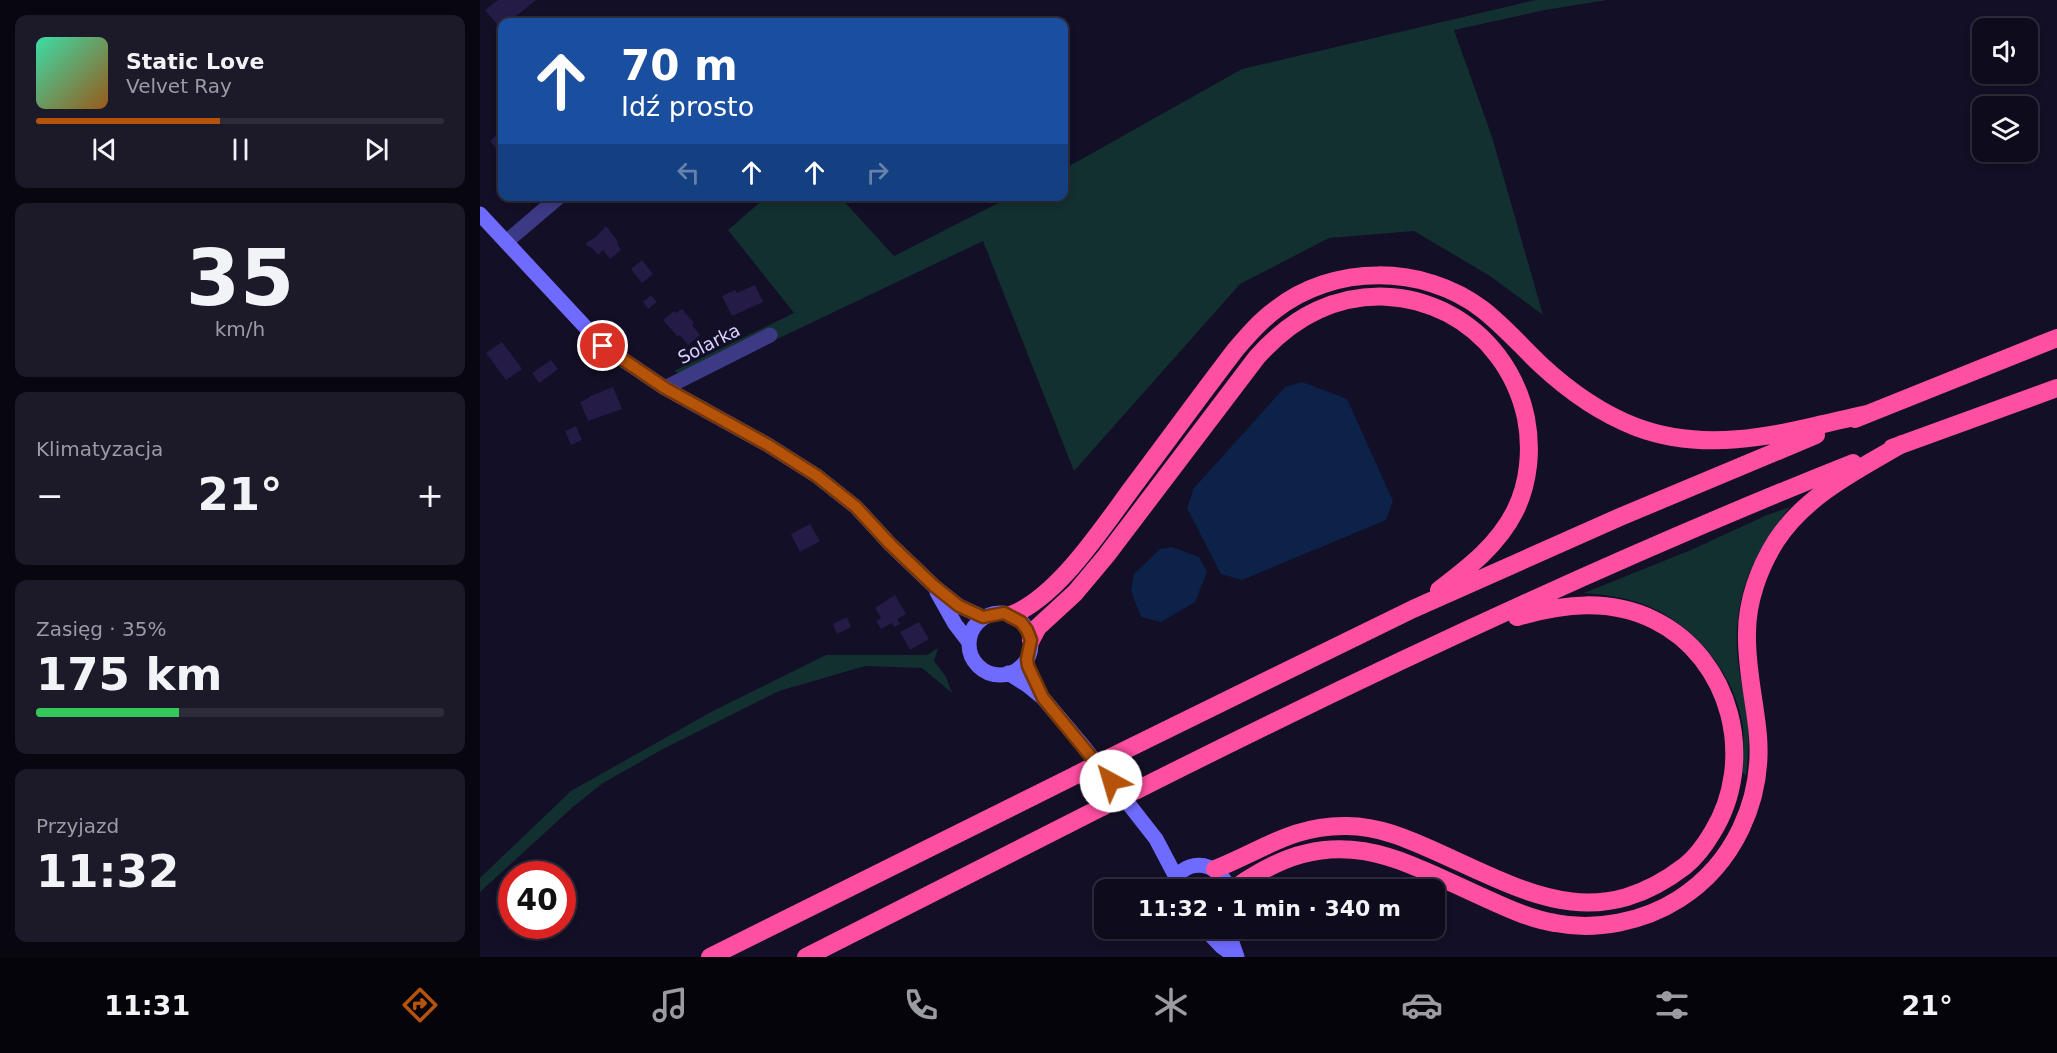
<!DOCTYPE html>
<html lang="pl">
<meta charset="utf-8">
<style>
:root{--surface:#0e0b1c;--page:#1c1929;--text:#f1f3f6;--muted:#9b9ba3;--line:#2e2b3b;--accent:#b45309}
body{margin:0;font-family:"DejaVu Sans",sans-serif;background:var(--page);color:var(--text);height:100vh;display:flex;flex-direction:column;font-size:22px;white-space:nowrap}
*{box-sizing:border-box;margin:0}
p{font-size:20px;color:var(--muted)}
.icon{flex:none;width:33px;height:33px;fill:none;stroke:currentColor;stroke-width:2;stroke-linecap:round;stroke-linejoin:round}
.map{position:relative;flex:1;overflow:hidden}
.sheet{display:flex;flex-direction:column;gap:15px;padding:15px;background:#08060f;width:480px}
.sheet>*{flex:none}
.guide{position:absolute;left:18px;top:18px;width:570px;height:183px;border-radius:12px;box-shadow:0 3px 9px #0003,0 0 0 2px var(--line);background:#1a4fa0;color:#fff;overflow:hidden}
.fabs{position:absolute;left:1492px;top:18px;display:grid;gap:12px}
.fabs a{display:grid;place-items:center;width:66px;height:66px;border-radius:12px;background:var(--surface);box-shadow:0 3px 9px #0003,0 0 0 2px var(--line);font-size:30px}
.speed{position:absolute;left:18px;top:861px;display:flex;gap:12px;font-size:30px;font-weight:700;text-align:center}
.speed>*{display:grid;place-content:center;width:78px;height:78px;border-radius:50%;background:var(--surface);box-shadow:0 3px 9px #0003,0 0 0 2px var(--line);line-height:1}
.speed .limit{border:9px solid #d22;background:#fff;color:#111}
.pin{position:absolute;display:grid;place-items:center;width:51px;height:51px;color:#fff;margin:-26px;border:3px solid #fff;border-radius:50%;box-shadow:0 2px 6px #0007}
.me{position:absolute;width:66px;margin:-33px;rotate:321deg;stroke-linejoin:round;filter:drop-shadow(0 0 4px #0008)}
.turn{display:flex;align-items:center;gap:21px;height:126px;padding:0 24px;font-size:27px}
.turn .icon{width:78px;height:78px;stroke-width:2.5}
.turn b{display:block;font-size:42px;line-height:51px}
.lanes{display:flex;align-items:center;height:57px;padding:0 24px;background:#0003;justify-content:center;gap:30px;direction:ltr}
.lanes .off{opacity:.35}
.big{font-size:45px;font-weight:800;line-height:1.1}
.sheet .tile{flex:1;display:flex;flex-direction:column;justify-content:center;gap:9px;min-width:0;padding:0 21px;border-radius:12px;background:var(--page)}
.sheet .dial{align-items:center;gap:0}
.dial b{font-size:78px;line-height:1}
.song{display:flex;align-items:center;gap:18px}
.cover{width:72px;height:72px;border-radius:9px;background:linear-gradient(135deg,hsl(160 70% 55%),hsl(30 70% 35%))}
.played{height:6px;border-radius:3px;background:linear-gradient(90deg,var(--accent) 45%,var(--line) 45%)}
.keys{display:flex;justify-content:space-around;direction:ltr}
.heat{display:flex;justify-content:space-between;align-items:center;font-size:33px;direction:ltr}
.charge{height:9px;border-radius:4px;background:linear-gradient(90deg,#34c759 35%,var(--line) 0)}
.trip{position:absolute;left:614px;top:879px;width:351px;height:60px;border-radius:12px;background:var(--surface);box-shadow:0 3px 9px #0003,0 0 0 2px var(--line);font-weight:800;line-height:60px;text-align:center}
.tab-bar{display:flex;height:96px;justify-content:space-around;align-items:center;background:#06040b;color:var(--muted)}
.tab-bar .icon{width:42px;height:42px}
.tab-bar .current{color:var(--accent)}
.tab-bar b{font-size:27px;color:var(--text)}
main{display:flex;flex:1;min-height:0}
.map>svg:first-child{display:block}
.green{fill:#12302f}
.water{fill:#0c2248}
.building{fill:#241b47}
.lines{fill:none;stroke-linecap:round;stroke-linejoin:round}
.street{stroke:#3d3a85;stroke-width:15}
.secondary{stroke:#6f6bff;stroke-width:15}
.highway{stroke:#ff4fa3;stroke-width:18}
.highway-bridge{stroke:#ff4fa3;stroke-width:18}
.route-casing{stroke:#753606;stroke-width:15}
.route{stroke:#b45309;stroke-width:10}
.labels{text-anchor:middle;stroke-width:6;stroke-linejoin:round;paint-order:stroke}
.street-label{font-size:18px;fill:#d9d4ff;stroke:#130f26}
</style>
<main>
<section class="sheet">
<div class="tile">
<div class="song"><i class="cover"></i><div><b>Static Love</b><p>Velvet Ray</p></div></div>
<div class="played"></div>
<div class="keys"><svg class="icon" aria-label="previous" viewBox="0 0 24 24"><path d="M18 5L8 12l10 7zM5 5v14"/></svg><svg class="icon" aria-label="pause" viewBox="0 0 24 24"><path d="M8 5v14M16 5v14"/></svg><svg class="icon" aria-label="next" viewBox="0 0 24 24"><path d="M6 5l10 7-10 7zM19 5v14"/></svg></div>
</div>
<div class="tile dial"><b>35</b><p>km/h</p></div>
<div class="tile"><p>Klimatyzacja</p>
<div class="heat"><a>−</a><b class="big">21°</b><a>+</a></div>
</div>
<div class="tile"><p>Zasięg · 35%</p><b class="big">175 km</b><div class="charge"></div></div>
<div class="tile"><p>Przyjazd</p><b class="big">11:32</b></div>
</section>
<div class="map">
<svg width="1577" height="957" viewBox="0 0 1577 957">
<rect width="100%" height="100%" fill="#130f26"/>
<path class="green" d="M1056,0H1127L1065,10L974,30L1012,137L1063,315L1010,276L934,231L849,238L760,284L594,471L503,241L213,379L194,371L314,313L248,230L286,197H360L414,256L530,197L584,196V169L762,69Z
M1310,507C1273,553 1254,594 1257,653C1259,675 1265,696 1267,717C1270,737 1268,756 1266,776L1262,772C1263,755 1265,738 1262,722C1253,670 1211,622 1163,604C1143,597 1125,595 1104,593L1211,550L1287,515Z
M458,648L454,661L466,677L472,693L442,668L385,666L299,691L183,749L123,783L94,806L0,892V878L91,791L231,712L346,655H447Z"/>
<path class="water" d="M822,382L867,399L913,501L906,520L762,580L741,574L707,508L714,488L805,387Z
M692,547L719,557L727,572L715,602L681,622L661,617L651,591L654,574L680,549Z"/>
<path class="building" d="M18,0H56L29,22H22L21,29L5,10Z
M22,130V152L21,154L10,141Z
M126,226L138,242L137,244L141,250L130,259L123,250L118,255L112,248L106,245L107,242L116,237Z
M162,260L173,274L162,283L151,269Z
M275,285L283,302L252,316L242,296L255,290L257,293Z
M171,295L177,302L168,309L163,302Z
M202,309L214,323L212,325L220,335L208,345L200,335L198,337L183,320L194,311L196,313Z
M22,342L42,369L26,380L6,353Z
M71,360L78,369L59,383L52,373Z
M133,387L142,409L108,421L100,402L110,397V396Z
M96,426L102,440L91,445L85,431Z
M330,524L340,541L320,552L311,534Z
M415,595L426,614L417,619L420,624L414,627L412,623L401,629L396,621L401,618L395,608Z
M367,617L371,627L357,634L353,624Z
M439,622L449,639L430,650L420,632Z"/>
<g class="lines">
<path class="street" d="M26,242L80,196
M185,388L290,335"/>
<path class="secondary" d="M0,214L123,346L185,388L288,445L337,476L376,507L410,544L454,586L479,606L503,617
M457,592L475,624L488,641
M489 644a31 31 0 1 1 62 0a31 31 0 1 1-62 0Z
M528,673L547,685L563,698L604,747L676,839L696,877
M691,890C699,856 739,858 749,890
M724,928L742,947L756,957
M747,928L757,957"/>
<path class="highway" d="M1375,419L1577,338
M1412,448L1577,388
M531,615C580,596 626,522 658,480C691,436 723,392 756,349C768,335 780,321 795,310C853,264 943,264 1002,309C1024,326 1041,346 1061,365C1089,391 1120,413 1156,427C1233,456 1310,431 1387,414
M551,640L558,627L595,593L626,556L777,357C794,338 814,321 838,310C927,270 1026,323 1046,418C1052,449 1049,483 1035,511C1018,545 989,567 959,590
M631,757L933,609L1140,517L1336,435
M657,790C891,672 1129,560 1373,463
M735,869C783,850 813,825 867,826C899,826 928,839 957,852C1046,892 1115,935 1205,866C1216,857 1225,845 1232,833C1277,761 1252,658 1174,620C1129,598 1083,604 1037,617
M753,890C763,882 773,876 784,870C867,823 930,865 1007,899C1029,909 1051,919 1075,923C1116,931 1163,922 1199,899C1254,864 1283,800 1278,736C1275,701 1266,668 1267,633C1267,601 1279,568 1296,541C1325,496 1377,470 1422,444
M230,957L596,775
M326,957L622,807"/>
<path class="highway-bridge" d="M596,775L631,757
M622,807L657,790"/>
</g>
<g class="lines">
<defs>
<path id="route" d="M123,346L185,388L288,445L337,476L376,507L410,544L454,586L479,606L503,617L524,613L541,622L547,630L551,640L547,659L548,666L563,698L631,781"/>
</defs>
<use href="#route" class="route-casing"/>
<use href="#route" class="route"/>
</g>
<g class="labels">
<g class="street-label">
<text transform="translate(229 344) rotate(-27)" y="6">Solarka</text>
</g>
</g>
</svg>
<div class="fabs">
<a><svg class="icon" aria-label="sound" viewBox="0 0 24 24"><path d="M4 9h4l5-4v14l-5-4H4zM17 9q2 3 0 6"/></svg></a>
<a><svg class="icon" aria-label="layers" viewBox="0 0 24 24"><path d="M12 4l9 5-9 5-9-5zM3 14l9 5 9-5"/></svg></a>
</div>
<div class="speed"><div class="limit">40</div></div>
<div class="pin" style="left:123px;top:346px;background:#d93025"><svg class="icon" aria-label="arrive" viewBox="0 0 24 24"><path d="M6 21V4h12l-3 4 3 4H6"/></svg></div>
<svg class="me" style="left:631px;top:781px" viewBox="-20 -20 40 40"><circle r="19" fill="#fff"/><path d="M0-13L10 11 0 6-10 11z" fill="#b45309"/></svg>
<div class="trip">11:32 · 1 min · 340 m</div>
<div class="guide">
<div class="turn"><svg class="icon" aria-label="ahead" viewBox="0 0 24 24"><path d="M12 20V5M6 11l6-6 6 6"/></svg><div><b>70 m</b>Idź prosto</div></div>
<div class="lanes"><svg class="icon off" aria-label="left" viewBox="0 0 24 24"><path d="M17 20v-9H6M10 6l-5 5 5 5"/></svg><svg class="icon" aria-label="ahead" viewBox="0 0 24 24"><path d="M12 20V5M6 11l6-6 6 6"/></svg><svg class="icon" aria-label="ahead" viewBox="0 0 24 24"><path d="M12 20V5M6 11l6-6 6 6"/></svg><svg class="icon off" aria-label="right" viewBox="0 0 24 24"><path d="M7 20v-9h11M14 6l5 5-5 5"/></svg></div>
</div>
</div>
</main>
<nav class="tab-bar">
<b>11:31</b>
<svg class="icon current" aria-label="directions" viewBox="0 0 24 24"><path d="M12 3l9 9-9 9-9-9zM9 14v-3h6M13 9l2 2-2 2"/></svg>
<svg class="icon" aria-label="music" viewBox="0 0 24 24"><path d="M9 18V5l10-2v13"/><circle cx="6" cy="18" r="3"/><circle cx="16" cy="16" r="3"/></svg>
<svg class="icon" aria-label="phone" viewBox="0 0 24 24"><path d="M5 4h4l2 5-3 2q2 4 5 5l2-3 5 2v4C11 20 4 13 5 4z"/></svg>
<svg class="icon" aria-label="climate" viewBox="0 0 24 24"><path d="M12 3v18M4 7l16 10M4 17L20 7"/></svg>
<svg class="icon" aria-label="car" viewBox="0 0 24 24"><path d="M5 17H2v-5l4-1 3-4h7l3 4 3 1v5h-3M9 17h6M6 11h13"/><circle cx="7" cy="17" r="2"/><circle cx="17" cy="17" r="2"/></svg>
<svg class="icon" aria-label="filters" viewBox="0 0 24 24"><path d="M4 7h16M4 17h16"/><circle cx="9" cy="7" r="2"/><circle cx="15" cy="17" r="2"/></svg>
<b>21°</b>
</nav>
